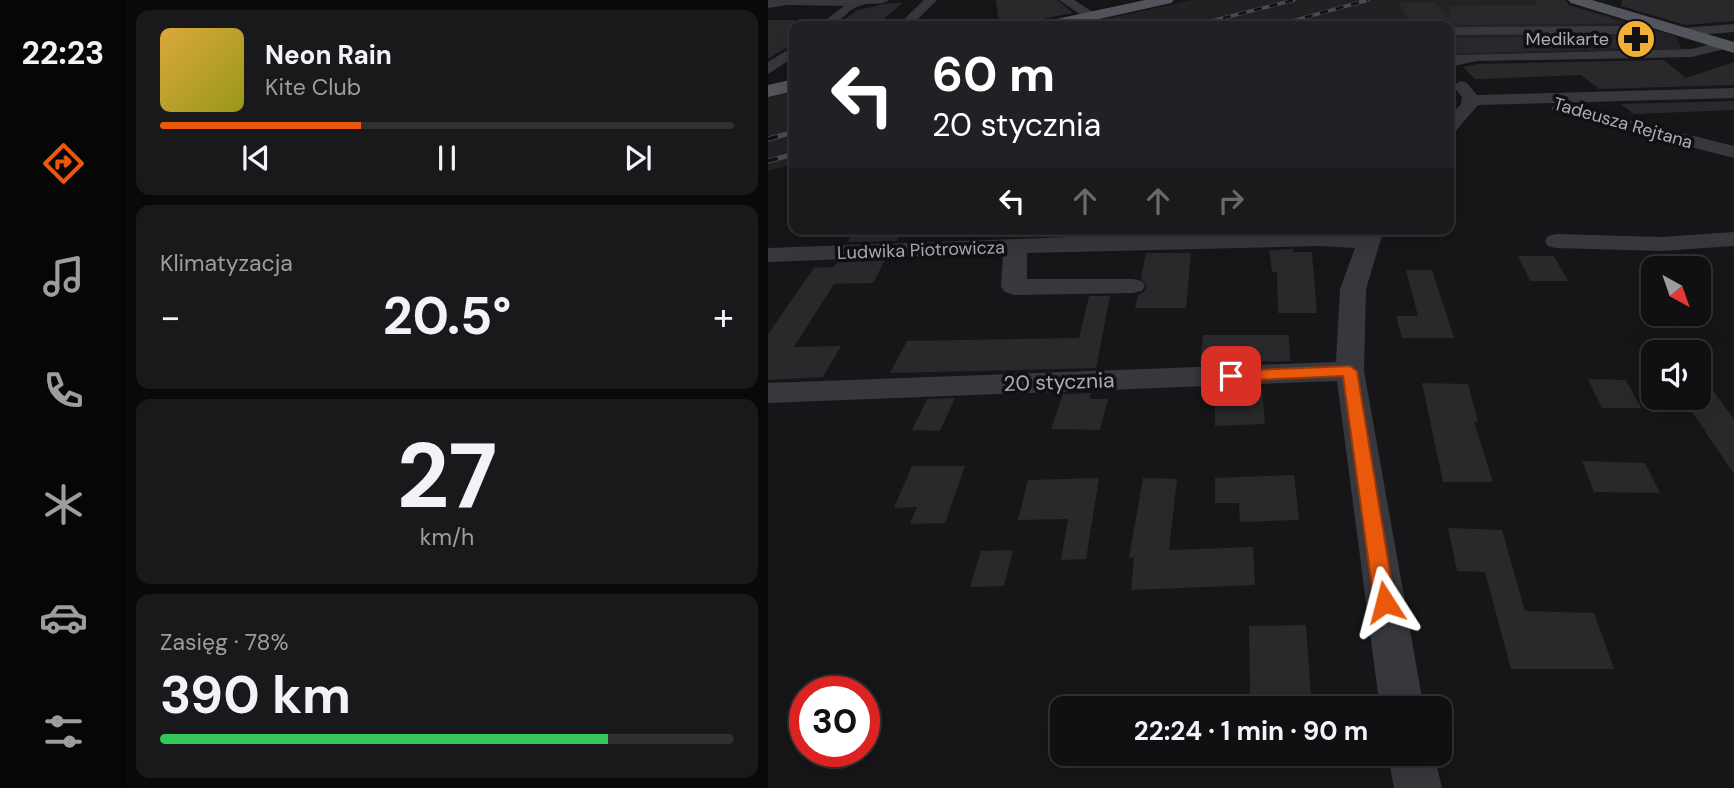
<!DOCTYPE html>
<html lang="pl">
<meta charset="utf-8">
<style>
:root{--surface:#101012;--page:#19191b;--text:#f1f3f6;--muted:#9c9d9f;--line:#303032;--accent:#ea580c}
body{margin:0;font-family:"DM Sans",sans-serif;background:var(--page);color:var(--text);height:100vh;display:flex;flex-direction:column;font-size:26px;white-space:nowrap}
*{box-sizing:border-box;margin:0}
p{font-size:23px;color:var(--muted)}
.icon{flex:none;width:38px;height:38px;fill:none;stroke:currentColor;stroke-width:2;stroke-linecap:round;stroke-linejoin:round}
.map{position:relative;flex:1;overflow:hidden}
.details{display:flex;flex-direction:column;gap:10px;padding:10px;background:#09090a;width:642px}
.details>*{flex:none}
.hud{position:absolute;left:21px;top:21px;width:665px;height:214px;border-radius:14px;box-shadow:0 7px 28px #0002,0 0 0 2px var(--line);background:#202124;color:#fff;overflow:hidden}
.needle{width:46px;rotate:140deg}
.controls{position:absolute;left:873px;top:256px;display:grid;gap:14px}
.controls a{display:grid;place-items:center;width:70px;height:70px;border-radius:14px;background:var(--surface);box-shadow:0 7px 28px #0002,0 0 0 2px var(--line);font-size:35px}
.speed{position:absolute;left:21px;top:676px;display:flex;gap:14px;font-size:35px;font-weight:700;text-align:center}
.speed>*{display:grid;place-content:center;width:91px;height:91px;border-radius:50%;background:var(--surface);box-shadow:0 7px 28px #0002,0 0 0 2px var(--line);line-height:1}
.speed .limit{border:10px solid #d22;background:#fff;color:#111}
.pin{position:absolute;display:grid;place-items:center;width:60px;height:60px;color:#fff;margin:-30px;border-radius:14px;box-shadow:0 4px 10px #0006}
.me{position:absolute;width:77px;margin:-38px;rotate:351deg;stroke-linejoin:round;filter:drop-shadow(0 0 5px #0008)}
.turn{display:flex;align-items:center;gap:24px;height:147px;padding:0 28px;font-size:32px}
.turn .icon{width:91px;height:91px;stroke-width:2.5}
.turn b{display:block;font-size:49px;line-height:60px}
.lanes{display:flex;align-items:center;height:66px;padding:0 28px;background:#0003;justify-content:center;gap:35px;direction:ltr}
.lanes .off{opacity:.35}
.big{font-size:52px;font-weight:700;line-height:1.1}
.details .card{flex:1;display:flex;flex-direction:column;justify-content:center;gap:10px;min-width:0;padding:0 24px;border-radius:14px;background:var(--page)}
.details .dial{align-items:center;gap:0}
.dial b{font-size:91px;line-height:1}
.song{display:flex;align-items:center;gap:21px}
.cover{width:84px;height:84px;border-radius:10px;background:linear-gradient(135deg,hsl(40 70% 55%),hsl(60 70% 35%))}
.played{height:7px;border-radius:4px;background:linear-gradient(90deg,var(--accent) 35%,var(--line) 35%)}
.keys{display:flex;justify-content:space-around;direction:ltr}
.heat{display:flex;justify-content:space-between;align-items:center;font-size:38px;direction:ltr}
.charge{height:10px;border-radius:5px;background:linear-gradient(90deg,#34c759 78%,var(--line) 0)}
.trip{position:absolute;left:282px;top:696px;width:402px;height:70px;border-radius:14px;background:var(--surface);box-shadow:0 7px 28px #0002,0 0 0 2px var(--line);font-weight:700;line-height:70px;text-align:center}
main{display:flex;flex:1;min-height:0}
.tabs{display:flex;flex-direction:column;width:126px;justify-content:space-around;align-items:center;background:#060607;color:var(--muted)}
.tabs .icon{width:49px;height:49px}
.tabs .selected{color:var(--accent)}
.tabs b{font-size:32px;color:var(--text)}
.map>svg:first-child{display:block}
.built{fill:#222225}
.building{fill:#29292c}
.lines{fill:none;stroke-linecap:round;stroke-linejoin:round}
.minor{fill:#37383d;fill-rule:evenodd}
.major{fill:#53555c;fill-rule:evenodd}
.rail-far1-casing{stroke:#4a4c52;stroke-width:3.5}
.rail-casing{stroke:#4a4c52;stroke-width:5}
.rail-far1{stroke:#111113;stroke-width:2.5;stroke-dasharray:8;stroke-linecap:butt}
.rail{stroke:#111113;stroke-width:3.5;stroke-dasharray:10;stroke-linecap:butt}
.route{fill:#ea580c;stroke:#983908;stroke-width:2}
.labels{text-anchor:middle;stroke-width:7;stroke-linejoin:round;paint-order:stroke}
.far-poi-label{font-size:18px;fill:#a8adb8;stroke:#111113;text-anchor:end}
.far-street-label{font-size:18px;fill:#a8adb8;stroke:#111113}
.street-label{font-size:21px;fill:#a8adb8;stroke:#111113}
</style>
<main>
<nav class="tabs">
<b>22:23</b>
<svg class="icon selected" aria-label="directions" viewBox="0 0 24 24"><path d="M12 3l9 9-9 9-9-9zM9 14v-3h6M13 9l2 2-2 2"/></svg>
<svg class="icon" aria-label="music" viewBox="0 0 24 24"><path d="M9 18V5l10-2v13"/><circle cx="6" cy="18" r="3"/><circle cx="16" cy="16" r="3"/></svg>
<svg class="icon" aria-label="phone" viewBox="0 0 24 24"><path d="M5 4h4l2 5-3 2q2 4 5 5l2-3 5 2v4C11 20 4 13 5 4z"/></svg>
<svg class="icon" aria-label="climate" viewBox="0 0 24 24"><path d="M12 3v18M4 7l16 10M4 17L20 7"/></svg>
<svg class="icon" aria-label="car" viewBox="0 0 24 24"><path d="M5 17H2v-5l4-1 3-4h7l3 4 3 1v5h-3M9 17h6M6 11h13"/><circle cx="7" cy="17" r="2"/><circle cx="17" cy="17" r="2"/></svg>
<svg class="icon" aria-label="filters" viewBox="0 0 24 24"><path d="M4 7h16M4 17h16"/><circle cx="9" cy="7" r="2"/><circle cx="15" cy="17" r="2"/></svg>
</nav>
<section class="details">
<div class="card">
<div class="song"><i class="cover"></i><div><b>Neon Rain</b><p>Kite Club</p></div></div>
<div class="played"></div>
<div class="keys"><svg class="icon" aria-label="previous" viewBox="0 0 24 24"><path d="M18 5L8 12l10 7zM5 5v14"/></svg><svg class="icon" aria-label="pause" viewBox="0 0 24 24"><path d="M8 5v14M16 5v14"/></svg><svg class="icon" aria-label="next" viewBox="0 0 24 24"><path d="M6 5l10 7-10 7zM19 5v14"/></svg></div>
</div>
<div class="card"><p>Klimatyzacja</p>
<div class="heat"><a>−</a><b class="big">20.5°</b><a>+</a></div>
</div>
<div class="card dial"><b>27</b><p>km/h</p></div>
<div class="card"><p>Zasięg · 78%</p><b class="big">390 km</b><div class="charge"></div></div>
</section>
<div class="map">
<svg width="966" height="788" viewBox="0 0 966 788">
<rect width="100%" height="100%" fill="#161618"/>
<path class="built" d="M424,0H785L908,36L914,49L681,55V26H305Z
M26,90V164L0,171V96Z"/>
<path class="building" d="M228,0H289L305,13L278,18L269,26H231Z
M768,0H797L802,6L843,18L850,23L646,26L631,3H668L681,19V6L768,5Z
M854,0H966V21L918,25L853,6Z
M121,3H134L108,26H68L89,10Z
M352,17L371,26H311Z
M0,20H26V43L0,59Z
M866,36L880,47L683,54L681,51V38Z
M896,60L918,78L966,62V85L831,89L813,75L714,79H707L695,67L709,64Z
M966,101V110L866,114L853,104Z
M121,230L120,233L133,232L128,241L80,242L86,232Z
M525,249L526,252H544L549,313H510L509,272H504L501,250Z
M378,253H423L418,308H367L370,295L376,292L379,287L373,278Z
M750,256H786L800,281H762Z
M117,260L105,283L66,284L26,347L73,346L55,377L0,380V334L46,268L66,267L69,262Z
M638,270H664L686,338H634L628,316H650Z
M321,296H342L328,368L122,373L139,341L311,338Z
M435,335H521L522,361L432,364Z
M931,372L966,419V474L914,397H931Z
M820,379L858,380L873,408H834Z
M654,383L700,384L710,422H706L725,482H675Z
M494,387L497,424L447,426V388Z
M323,393L322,399H340L332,430L283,429L295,394Z
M187,398L172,431L144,430L159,399Z
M814,461L877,463L892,493L826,492Z
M144,466H197L177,523L142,524L149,507L126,508Z
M526,475L531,520L472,522L471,503H447V478Z
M331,478L318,559L293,560L300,519L250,520L260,480Z
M375,478L409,479L401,550L485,547L487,585L363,590L366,557L361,558Z
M680,528L734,530L757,611L826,613L846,669H743L717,572L689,571Z
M245,550L236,586L202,587L213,551Z
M538,625L543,695H482L481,626Z"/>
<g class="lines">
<path class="minor" d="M0,0H121C113,6 104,2 94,5C75,10 75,27 50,26L76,6L20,5L0,8Z
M156,0H169L143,26H129Z
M291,0H306L331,16L329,19H319Z
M884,19L889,20V26L878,32L861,34L681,35V27L861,26Z
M966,24V32L913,36L906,32L913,28Z
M955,41L960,42V48L924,57L709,61L681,67V57L688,55L924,49Z
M26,46V57L0,74V62Z
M693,81L699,83L709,95L966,88V98L710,105L687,132L681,133V117L693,104L694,97L685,86Z
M792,103L966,146V158L786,112L783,108Z
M594,229H616L598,289L596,371L656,709H612L569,381L0,403V383L568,362L572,289L587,248L551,246L259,253V279H365L374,281L377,286L374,291L365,293L246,295L237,292L233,287L235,253L0,262V248L329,236L551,232L592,235Z
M966,232V246L894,251L788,248L780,246L777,241L780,236L788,234L894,237Z
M620,754H666L674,788H626Z"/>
<path class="major" d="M377,0H406L403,3L300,26H271L279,21Z
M800,0H824L966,42V53L803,3Z
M26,79V91L0,97V85Z"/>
<defs>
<path id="rail-far1" d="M424,26L526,0
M506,26L600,0"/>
<path id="rail" d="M0,139L26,132
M0,161L26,154"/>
</defs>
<use href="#rail-far1" class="rail-far1-casing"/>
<use href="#rail" class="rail-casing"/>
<use href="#rail-far1" class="rail-far1"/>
<use href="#rail" class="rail"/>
</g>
<path class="route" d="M582,366L589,371L627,602L624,608L617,611L609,608L606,602L575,376L463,381L456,376L463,371Z"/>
<defs>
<symbol id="pharmacy-disc" viewBox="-11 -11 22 22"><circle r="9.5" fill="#f2b134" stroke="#111113"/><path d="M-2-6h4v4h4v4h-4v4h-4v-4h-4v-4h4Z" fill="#111"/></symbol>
</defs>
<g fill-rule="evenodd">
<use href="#pharmacy-disc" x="846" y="17" width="44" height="44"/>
</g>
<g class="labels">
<g class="far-poi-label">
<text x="841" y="45">Medikarte</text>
</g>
<g class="far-street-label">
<text transform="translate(855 123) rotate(16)" y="6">Tadeusza Rejtana</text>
<text transform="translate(153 250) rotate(-2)" y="6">Ludwika Piotrowicza</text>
</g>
<g class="street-label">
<text transform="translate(291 382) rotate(-2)" y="7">20 stycznia</text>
</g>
</g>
</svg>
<div class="controls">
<a><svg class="needle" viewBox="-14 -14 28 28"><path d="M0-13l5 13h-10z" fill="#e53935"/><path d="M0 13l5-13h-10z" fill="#9c9d9f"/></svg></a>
<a><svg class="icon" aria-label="sound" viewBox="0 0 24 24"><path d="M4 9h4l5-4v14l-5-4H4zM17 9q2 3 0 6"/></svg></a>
</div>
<div class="speed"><div class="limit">30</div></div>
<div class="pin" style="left:463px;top:376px;background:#d93025"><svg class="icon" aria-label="arrive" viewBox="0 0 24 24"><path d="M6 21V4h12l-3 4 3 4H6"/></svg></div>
<svg class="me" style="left:617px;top:602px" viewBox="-20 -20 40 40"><path d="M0-17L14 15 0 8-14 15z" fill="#ea580c" stroke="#fff" stroke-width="4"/></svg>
<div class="trip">22:24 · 1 min · 90 m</div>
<div class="hud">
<div class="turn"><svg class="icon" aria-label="left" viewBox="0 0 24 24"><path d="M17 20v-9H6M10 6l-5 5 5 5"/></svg><div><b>60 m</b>20 stycznia</div></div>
<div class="lanes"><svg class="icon" aria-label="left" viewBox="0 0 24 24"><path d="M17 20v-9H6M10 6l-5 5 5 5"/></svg><svg class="icon off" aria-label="ahead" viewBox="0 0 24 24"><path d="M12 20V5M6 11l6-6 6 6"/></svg><svg class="icon off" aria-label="ahead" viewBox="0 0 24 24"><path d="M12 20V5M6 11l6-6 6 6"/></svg><svg class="icon off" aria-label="right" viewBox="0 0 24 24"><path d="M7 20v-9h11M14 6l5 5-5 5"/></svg></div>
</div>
</div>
</main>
